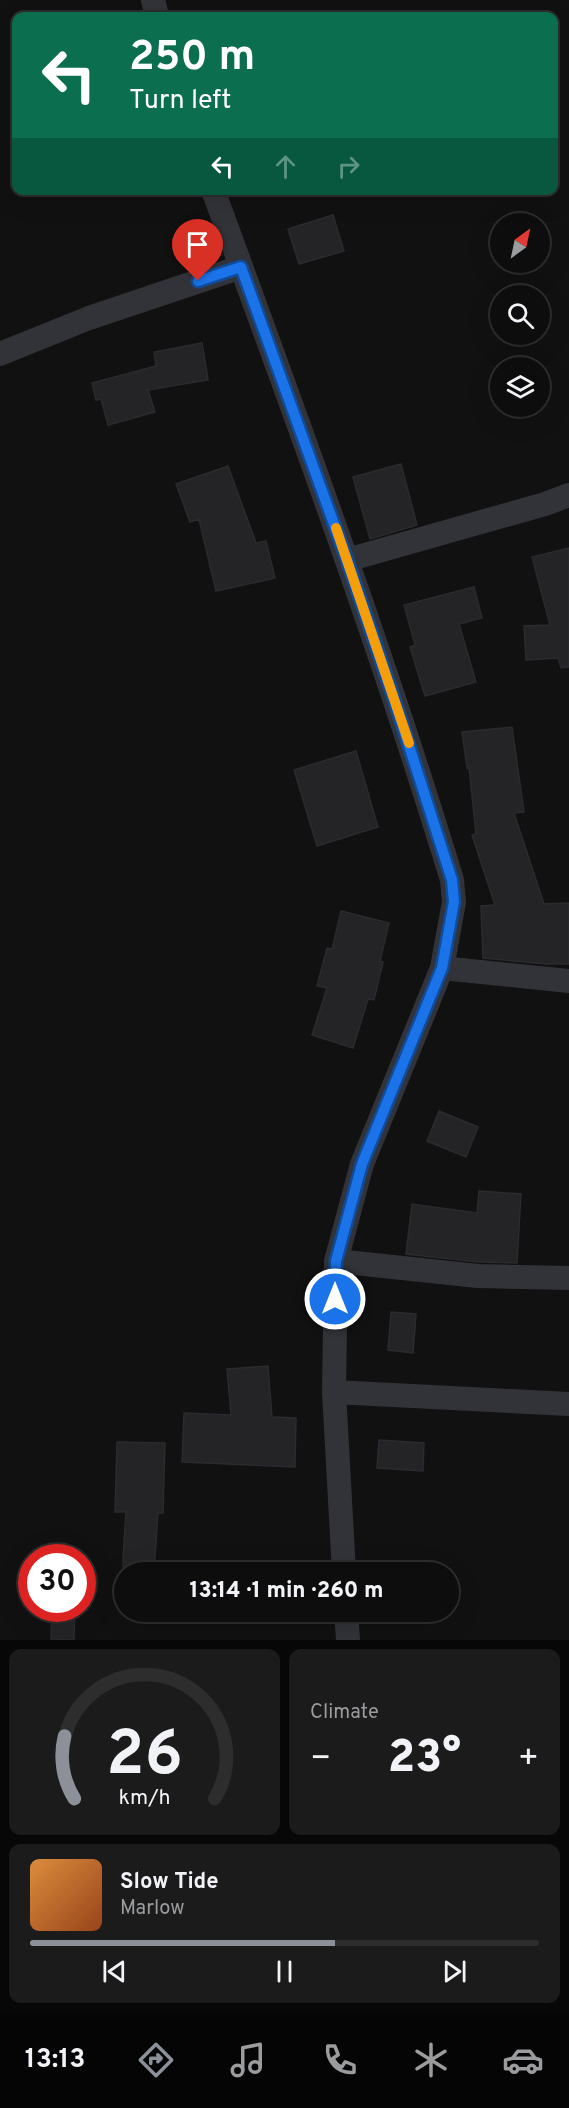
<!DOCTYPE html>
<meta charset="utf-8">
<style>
:root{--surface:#0d0d0e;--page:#1b1b1c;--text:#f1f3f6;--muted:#9a9c9e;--line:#2d2d2e;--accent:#8c9099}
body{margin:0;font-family:Overpass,sans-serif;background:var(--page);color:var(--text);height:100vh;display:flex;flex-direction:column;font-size:22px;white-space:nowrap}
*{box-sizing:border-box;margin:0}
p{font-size:20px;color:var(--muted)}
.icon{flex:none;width:33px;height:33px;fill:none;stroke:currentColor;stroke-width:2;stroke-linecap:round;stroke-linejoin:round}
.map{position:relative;height:1640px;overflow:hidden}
.side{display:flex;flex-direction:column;gap:9px;padding:9px;background:#070708;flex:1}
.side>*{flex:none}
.banner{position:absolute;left:12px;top:12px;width:546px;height:183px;border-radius:12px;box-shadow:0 6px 24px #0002,0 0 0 2px var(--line);background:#0b6e4f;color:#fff;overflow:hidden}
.needle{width:39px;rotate:33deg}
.controls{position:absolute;left:490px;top:213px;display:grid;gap:12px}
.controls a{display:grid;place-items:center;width:60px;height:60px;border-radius:50%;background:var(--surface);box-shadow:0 6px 24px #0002,0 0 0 2px var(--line);font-size:30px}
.speed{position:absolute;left:18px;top:1544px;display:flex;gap:12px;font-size:30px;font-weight:700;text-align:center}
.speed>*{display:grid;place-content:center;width:78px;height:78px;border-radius:50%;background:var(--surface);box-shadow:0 6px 24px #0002,0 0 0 2px var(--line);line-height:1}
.speed .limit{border:9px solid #d22;background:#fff;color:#111}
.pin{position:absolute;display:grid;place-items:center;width:51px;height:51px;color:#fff;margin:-62px -26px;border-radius:50% 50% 50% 0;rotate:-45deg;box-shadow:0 0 6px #0007}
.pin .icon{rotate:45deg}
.me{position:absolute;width:66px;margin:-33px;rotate:0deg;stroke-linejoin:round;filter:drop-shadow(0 0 4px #0008)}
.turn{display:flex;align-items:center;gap:21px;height:126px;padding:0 18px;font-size:27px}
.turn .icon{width:78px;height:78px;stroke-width:2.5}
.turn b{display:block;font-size:42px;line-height:51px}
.lanes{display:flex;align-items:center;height:57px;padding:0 18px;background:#0003;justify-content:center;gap:30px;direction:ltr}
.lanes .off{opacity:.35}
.big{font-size:45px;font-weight:800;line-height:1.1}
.side .widget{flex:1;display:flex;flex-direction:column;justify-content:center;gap:9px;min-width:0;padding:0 21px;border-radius:12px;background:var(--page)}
.side .dial{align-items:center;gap:0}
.dial svg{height:156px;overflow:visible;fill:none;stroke:var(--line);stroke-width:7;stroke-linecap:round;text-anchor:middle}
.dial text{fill:var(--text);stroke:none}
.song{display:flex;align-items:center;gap:18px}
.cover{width:72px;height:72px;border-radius:9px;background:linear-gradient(135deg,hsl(30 70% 55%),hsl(20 70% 35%))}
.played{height:6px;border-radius:3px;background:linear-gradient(90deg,var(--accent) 60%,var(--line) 60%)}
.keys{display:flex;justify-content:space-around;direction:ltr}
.heat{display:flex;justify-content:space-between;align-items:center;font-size:33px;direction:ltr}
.side .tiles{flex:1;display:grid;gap:9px;grid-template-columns:1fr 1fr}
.widget:last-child{grid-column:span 2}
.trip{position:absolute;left:114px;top:1562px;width:345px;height:60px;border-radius:30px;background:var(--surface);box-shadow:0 6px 24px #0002,0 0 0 2px var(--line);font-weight:800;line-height:60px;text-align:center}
.dock{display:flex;height:96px;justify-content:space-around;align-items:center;background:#050506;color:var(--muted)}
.dock .icon{width:42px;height:42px}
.dock .current{color:var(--accent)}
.dock b{font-size:27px;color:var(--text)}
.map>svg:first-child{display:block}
.building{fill:#242427;stroke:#2b2b2f;stroke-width:1.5}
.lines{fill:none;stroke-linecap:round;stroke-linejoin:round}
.street{stroke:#323338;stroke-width:24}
.route-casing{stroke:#114b97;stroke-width:15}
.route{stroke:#1a73e8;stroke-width:10}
.slow{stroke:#f59e0b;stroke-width:10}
</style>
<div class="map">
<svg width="569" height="1640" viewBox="0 0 569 1640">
<rect width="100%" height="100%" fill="#111112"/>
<path class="building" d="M333,215L344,251L299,264L288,229Z
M202,343L208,380L148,390L155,412L108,425L101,399L96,400L92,383L156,366L154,352Z
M401,464L417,525L370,539L353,477Z
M228,466L256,543L266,541L275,578L216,591L199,519L190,522L176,484Z
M569,548V667L561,668L558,658L526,660L524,626L550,625L532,557Z
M474,587L482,618L459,624L476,682L425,696L410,647L415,645L404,605Z
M512,727L524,812L514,813L544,904L569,903V964H546L483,958L481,906L495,905L472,835L476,834L469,767L467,768L462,732Z
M356,751L378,827L317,846L294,770Z
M341,911L389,923L380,961L383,962L374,1000L368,999L353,1048L312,1035L327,988L317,986L327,948L332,949Z
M439,1111L478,1127L466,1157L427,1141Z
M479,1191L521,1194L517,1263L479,1262L406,1254L412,1204L477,1213Z
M391,1312L416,1314L413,1353L388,1350Z
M268,1366L272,1417L296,1418L295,1467L182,1462L184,1413L231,1415L227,1369Z
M379,1440L424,1443L423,1471L377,1468Z
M117,1442L165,1443L163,1513H158L154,1570H159V1572H124V1588L123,1560L126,1512H115Z
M52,1608H75L74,1640H51Z
M126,1611H161L162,1616L127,1618Z"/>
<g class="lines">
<path class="street" d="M153,0L157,16
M213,190C297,419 381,647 452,880L454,902L442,968L362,1164L336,1261L334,1392L344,1572
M0,354L89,318L241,267
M347,560L545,504L569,495
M442,968L569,981
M336,1261L478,1276L569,1278
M334,1392L569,1404
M346,1611L348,1640"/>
</g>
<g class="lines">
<defs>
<path id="route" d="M198,281L241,267L347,560L395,702L452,880L454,902L442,968L362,1164L336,1261L335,1299"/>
</defs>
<use href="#route" class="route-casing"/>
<use href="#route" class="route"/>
<path class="slow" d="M336,528L409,743"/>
</g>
</svg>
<div class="controls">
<a><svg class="needle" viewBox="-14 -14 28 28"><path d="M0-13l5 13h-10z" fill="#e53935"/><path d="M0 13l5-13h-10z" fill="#9a9c9e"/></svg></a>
<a><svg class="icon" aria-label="search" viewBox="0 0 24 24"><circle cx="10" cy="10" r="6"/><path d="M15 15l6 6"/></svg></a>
<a><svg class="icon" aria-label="layers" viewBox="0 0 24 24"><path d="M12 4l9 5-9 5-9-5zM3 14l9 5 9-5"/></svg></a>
</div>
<div class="speed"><div class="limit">30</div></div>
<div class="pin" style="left:198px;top:281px;background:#d93025"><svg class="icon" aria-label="arrive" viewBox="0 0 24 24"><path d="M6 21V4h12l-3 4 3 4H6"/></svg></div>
<svg class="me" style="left:335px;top:1299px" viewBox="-20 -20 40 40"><circle r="17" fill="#1a73e8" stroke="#fff" stroke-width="3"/><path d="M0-11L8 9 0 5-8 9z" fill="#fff"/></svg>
<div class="trip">13:14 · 1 min · 260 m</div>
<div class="banner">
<div class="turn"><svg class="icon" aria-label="left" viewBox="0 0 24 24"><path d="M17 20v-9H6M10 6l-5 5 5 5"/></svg><div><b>250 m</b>Turn left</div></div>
<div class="lanes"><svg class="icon" aria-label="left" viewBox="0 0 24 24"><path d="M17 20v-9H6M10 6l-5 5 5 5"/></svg><svg class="icon off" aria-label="ahead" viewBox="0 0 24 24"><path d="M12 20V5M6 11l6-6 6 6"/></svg><svg class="icon off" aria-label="right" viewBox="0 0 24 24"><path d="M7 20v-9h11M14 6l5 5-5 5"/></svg></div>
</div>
</div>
<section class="side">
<div class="tiles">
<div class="widget dial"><svg viewBox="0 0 100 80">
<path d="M14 69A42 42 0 1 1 86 69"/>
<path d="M14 69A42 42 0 0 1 9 37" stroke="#8c9099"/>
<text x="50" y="56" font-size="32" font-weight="700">26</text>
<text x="50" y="72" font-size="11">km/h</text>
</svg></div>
<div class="widget"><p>Climate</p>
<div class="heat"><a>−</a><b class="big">23°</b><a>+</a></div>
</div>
<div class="widget">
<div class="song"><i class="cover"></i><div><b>Slow Tide</b><p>Marlow</p></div></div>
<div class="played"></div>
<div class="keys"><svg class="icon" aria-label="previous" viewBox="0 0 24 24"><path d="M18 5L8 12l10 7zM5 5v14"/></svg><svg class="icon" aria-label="pause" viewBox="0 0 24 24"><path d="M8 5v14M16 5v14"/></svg><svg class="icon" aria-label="next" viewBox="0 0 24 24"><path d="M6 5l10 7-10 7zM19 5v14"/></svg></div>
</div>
</div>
</section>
<nav class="dock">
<b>13:13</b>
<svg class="icon current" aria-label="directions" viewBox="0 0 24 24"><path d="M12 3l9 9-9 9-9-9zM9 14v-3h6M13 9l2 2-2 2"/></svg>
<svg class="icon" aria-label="music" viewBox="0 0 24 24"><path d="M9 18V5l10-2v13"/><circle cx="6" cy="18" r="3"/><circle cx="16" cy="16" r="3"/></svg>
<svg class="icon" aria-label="phone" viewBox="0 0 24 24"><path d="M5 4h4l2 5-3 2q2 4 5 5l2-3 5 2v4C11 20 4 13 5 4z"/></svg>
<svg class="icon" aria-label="climate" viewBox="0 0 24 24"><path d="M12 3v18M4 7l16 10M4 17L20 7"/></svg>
<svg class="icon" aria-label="car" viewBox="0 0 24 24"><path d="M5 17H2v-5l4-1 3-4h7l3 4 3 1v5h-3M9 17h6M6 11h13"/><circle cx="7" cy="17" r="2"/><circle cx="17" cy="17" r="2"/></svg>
</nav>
